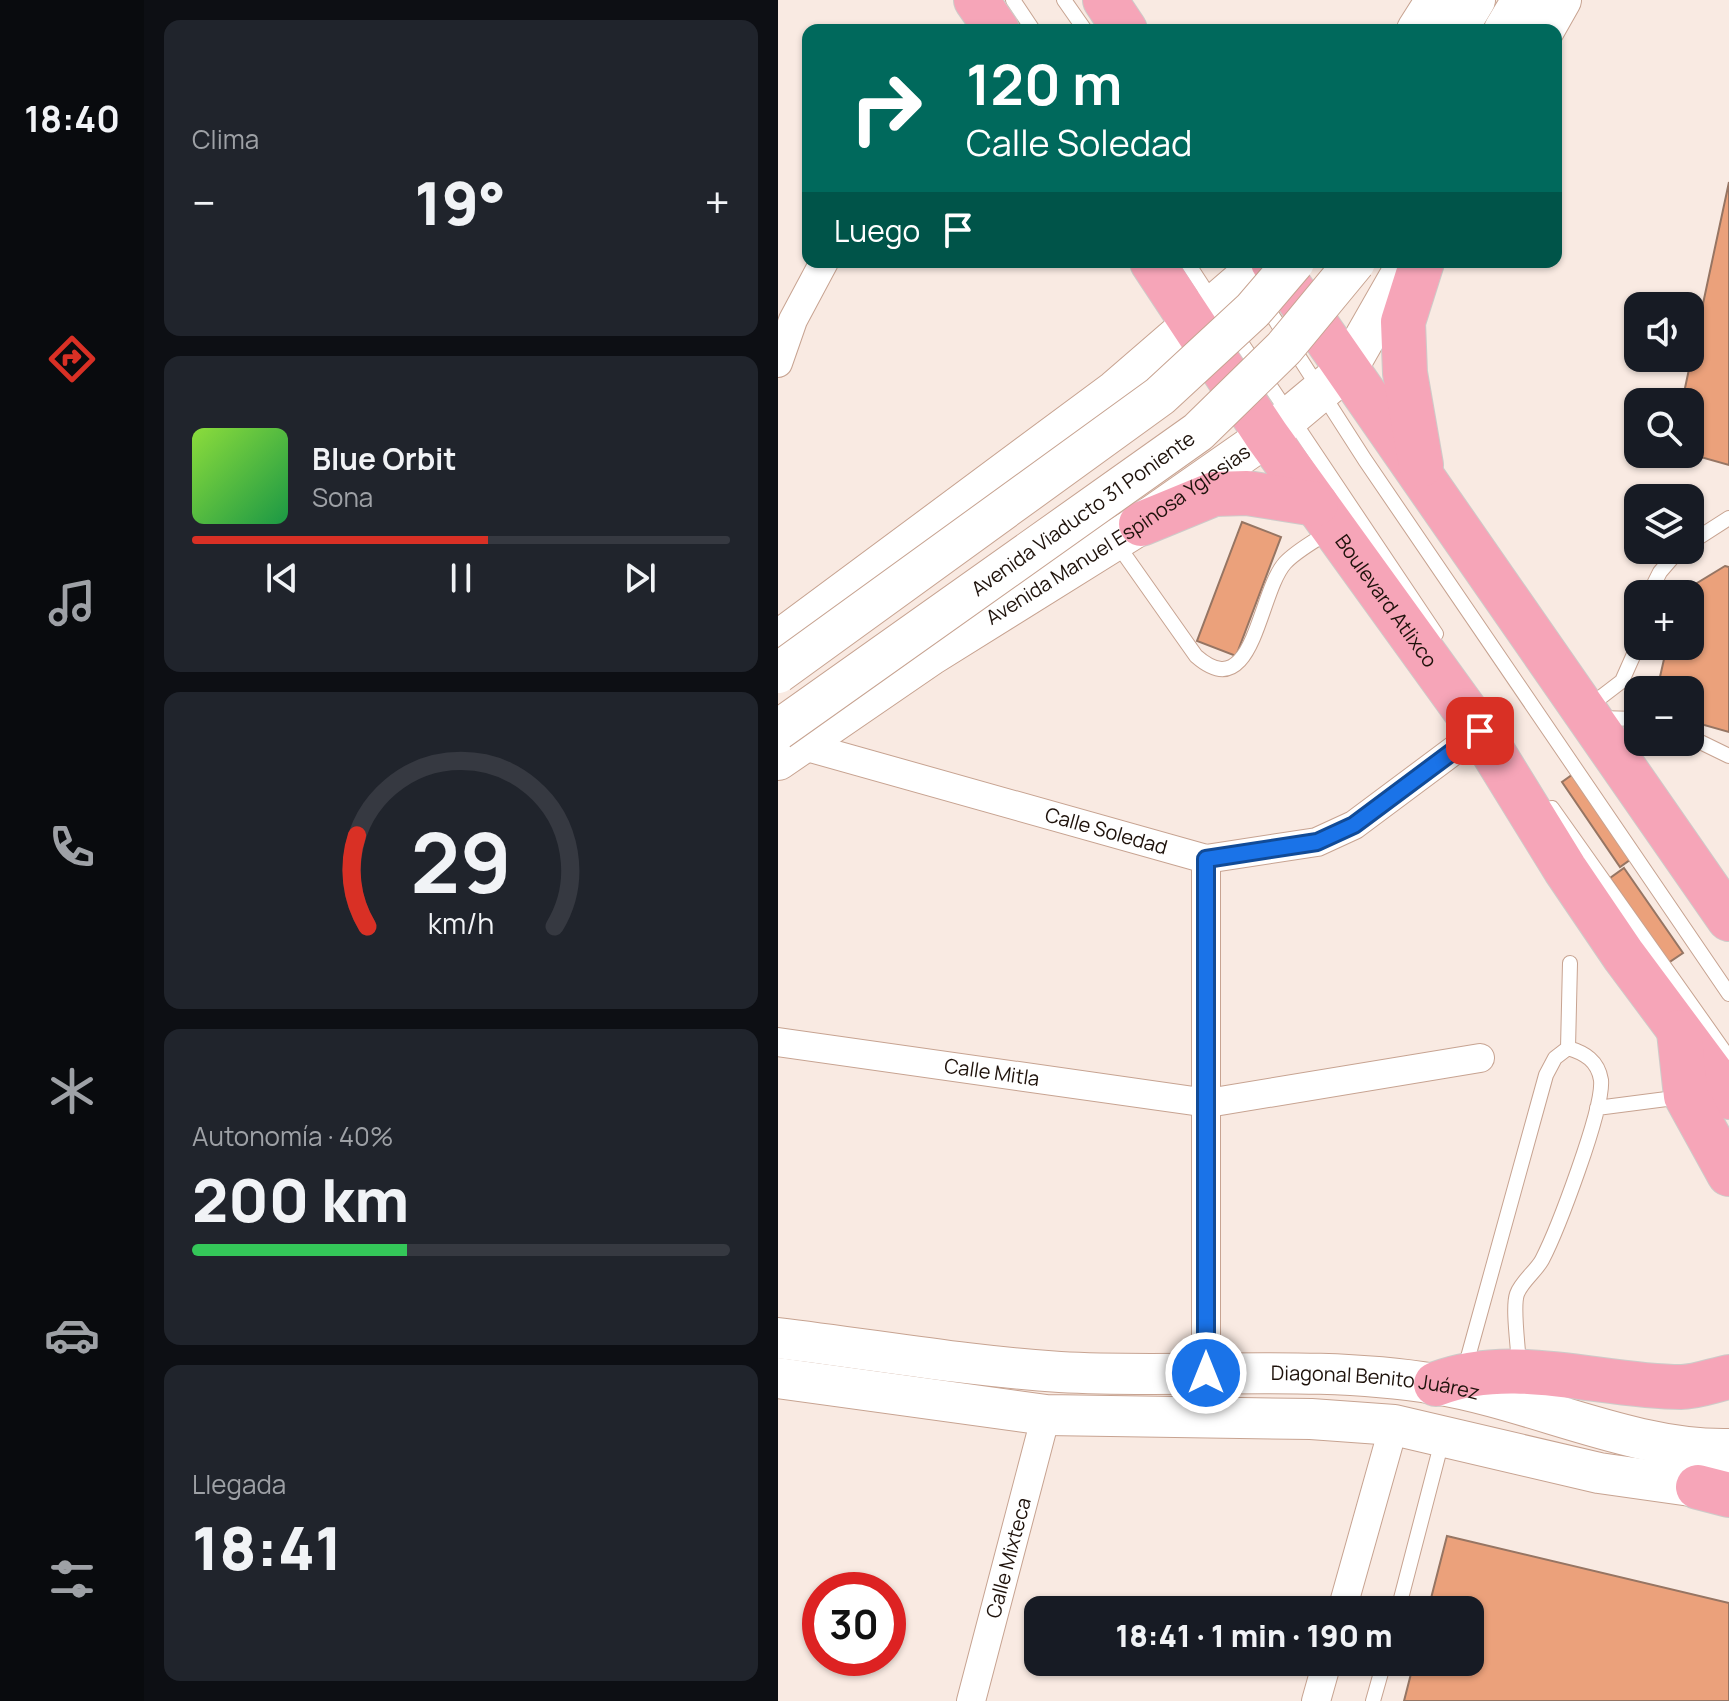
<!DOCTYPE html>
<html lang="es">
<meta charset="utf-8">
<style>
:root{--surface:#171b24;--page:#20242c;--text:#f1f3f6;--muted:#9ea1a6;--line:#363941;--accent:#d93025}
body{margin:0;font-family:Manrope,sans-serif;background:var(--page);color:var(--text);height:100vh;display:flex;flex-direction:column;font-size:30px;white-space:nowrap}
*{box-sizing:border-box;margin:0}
p{font-size:26px;color:var(--muted)}
.icon{flex:none;width:44px;height:44px;fill:none;stroke:currentColor;stroke-width:2;stroke-linecap:round;stroke-linejoin:round}
.map{position:relative;flex:1;overflow:hidden}
.panel{display:flex;flex-direction:column;gap:20px;padding:20px;background:#0d0f14;width:634px}
.panel>*{flex:none}
.banner{position:absolute;left:24px;top:24px;width:760px;height:244px;border-radius:16px;box-shadow:0 2px 6px #0004;background:#00695c;color:#fff;overflow:hidden}
.fabs{position:absolute;left:846px;top:292px;display:grid;gap:16px}
.fabs a{display:grid;place-items:center;width:80px;height:80px;border-radius:16px;background:var(--surface);box-shadow:0 2px 6px #0004;font-size:40px}
.speed{position:absolute;left:24px;top:1572px;display:flex;gap:16px;font-size:40px;font-weight:700;text-align:center}
.speed>*{display:grid;place-content:center;width:104px;height:104px;border-radius:50%;background:var(--surface);box-shadow:0 2px 6px #0004;line-height:1}
.speed .limit{border:12px solid #d22;background:#fff;color:#111}
.pin{position:absolute;display:grid;place-items:center;width:68px;height:68px;color:#fff;margin:-34px;border-radius:16px;box-shadow:0 4px 12px #0006}
.me{position:absolute;width:88px;margin:-44px;rotate:0deg;stroke-linejoin:round;filter:drop-shadow(0 0 6px #0008)}
.turn{display:flex;align-items:center;gap:28px;height:168px;padding:0 32px;font-size:36px}
.turn .icon{width:104px;height:104px;stroke-width:2.5}
.turn b{display:block;font-size:56px;line-height:68px}
.then{display:flex;align-items:center;height:76px;padding:0 32px;background:#0003;gap:16px;font-size:30px}
.big{font-size:60px;font-weight:800;line-height:1.1}
.panel .widget{flex:1;display:flex;flex-direction:column;justify-content:center;gap:12px;min-width:0;padding:0 28px;border-radius:16px;background:var(--page)}
.panel .dial{align-items:center;gap:0}
.dial svg{height:208px;overflow:visible;fill:none;stroke:var(--line);stroke-width:7;stroke-linecap:round;text-anchor:middle}
.dial text{fill:var(--text);stroke:none}
.song{display:flex;align-items:center;gap:24px}
.cover{width:96px;height:96px;border-radius:12px;background:linear-gradient(135deg,hsl(90 70% 55%),hsl(140 70% 35%))}
.played{height:8px;border-radius:4px;background:linear-gradient(90deg,var(--accent) 55%,var(--line) 55%)}
.keys{display:flex;justify-content:space-around;direction:ltr}
.heat{display:flex;justify-content:space-between;align-items:center;font-size:44px;direction:ltr}
.charge{height:12px;border-radius:6px;background:linear-gradient(90deg,#34c759 40%,var(--line) 0)}
.trip{position:absolute;left:246px;top:1596px;width:460px;height:80px;border-radius:16px;background:var(--surface);box-shadow:0 2px 6px #0004;font-weight:800;line-height:80px;text-align:center}
main{display:flex;flex:1;min-height:0}
.menu{display:flex;flex-direction:column;width:144px;justify-content:space-around;align-items:center;background:#090b0e;color:var(--muted)}
.menu .icon{width:56px;height:56px}
.menu .on{color:var(--accent)}
.menu b{font-size:36px;color:var(--text)}
.map>svg:first-child{display:block}
.building{fill:#eba17b;stroke:#967563;stroke-width:2}
.lines{fill:none;stroke-linecap:round;stroke-linejoin:round}
.lane-casing{stroke:#c7a391;stroke-width:16}
.street-casing{stroke:#c7a391;stroke-width:30}
.secondary-casing{stroke:#c7a391;stroke-width:42}
.primary-casing{stroke:#cecbc9;stroke-width:46}
.lane{stroke:#fff;stroke-width:14}
.street{stroke:#fff;stroke-width:28}
.secondary{stroke:#fff;stroke-width:40}
.primary{stroke:#f6a5b8;stroke-width:44}
.secondary-bridge-casing{stroke:#c7a391;stroke-width:42;stroke-linecap:butt}
.secondary-bridge{stroke:#fff;stroke-width:40}
.route-casing{stroke:#114b97;stroke-width:20}
.route{stroke:#1a73e8;stroke-width:14}
.labels{text-anchor:middle;stroke-width:6;stroke-linejoin:round;paint-order:stroke}
.street-label{font-size:20px;fill:#1e120b;stroke:#f9eae2}
</style>
<main>
<nav class="menu">
<b>18:40</b>
<svg class="icon on" aria-label="directions" viewBox="0 0 24 24"><path d="M12 3l9 9-9 9-9-9zM9 14v-3h6M13 9l2 2-2 2"/></svg>
<svg class="icon" aria-label="music" viewBox="0 0 24 24"><path d="M9 18V5l10-2v13"/><circle cx="6" cy="18" r="3"/><circle cx="16" cy="16" r="3"/></svg>
<svg class="icon" aria-label="phone" viewBox="0 0 24 24"><path d="M5 4h4l2 5-3 2q2 4 5 5l2-3 5 2v4C11 20 4 13 5 4z"/></svg>
<svg class="icon" aria-label="climate" viewBox="0 0 24 24"><path d="M12 3v18M4 7l16 10M4 17L20 7"/></svg>
<svg class="icon" aria-label="car" viewBox="0 0 24 24"><path d="M5 17H2v-5l4-1 3-4h7l3 4 3 1v5h-3M9 17h6M6 11h13"/><circle cx="7" cy="17" r="2"/><circle cx="17" cy="17" r="2"/></svg>
<svg class="icon" aria-label="filters" viewBox="0 0 24 24"><path d="M4 7h16M4 17h16"/><circle cx="9" cy="7" r="2"/><circle cx="15" cy="17" r="2"/></svg>
</nav>
<section class="panel">
<div class="widget"><p>Clima</p>
<div class="heat"><a>−</a><b class="big">19°</b><a>+</a></div>
</div>
<div class="widget">
<div class="song"><i class="cover"></i><div><b>Blue Orbit</b><p>Sona</p></div></div>
<div class="played"></div>
<div class="keys"><svg class="icon" aria-label="previous" viewBox="0 0 24 24"><path d="M18 5L8 12l10 7zM5 5v14"/></svg><svg class="icon" aria-label="pause" viewBox="0 0 24 24"><path d="M8 5v14M16 5v14"/></svg><svg class="icon" aria-label="next" viewBox="0 0 24 24"><path d="M6 5l10 7-10 7zM19 5v14"/></svg></div>
</div>
<div class="widget dial"><svg viewBox="0 0 100 80">
<path d="M14 69A42 42 0 1 1 86 69"/>
<path d="M14 69A42 42 0 0 1 10 34" stroke="#d93025"/>
<text x="50" y="56" font-size="32" font-weight="700">29</text>
<text x="50" y="72" font-size="11">km/h</text>
</svg></div>
<div class="widget"><p>Autonomía · 40%</p><b class="big">200 km</b><div class="charge"></div></div>
<div class="widget"><p>Llegada</p><b class="big">18:41</b></div>
</section>
<div class="map">
<svg width="951" height="1701" viewBox="0 0 951 1701">
<rect width="100%" height="100%" fill="#f9eae2"/>
<path class="building" d="M951,182V465L912,454V402H904Z
M464,522L503,537L458,656L419,641Z
M947,566L951,567V732L912,721V690H879L889,646H912V594H901Z
M798,772L856,857L842,867L784,782Z
M846,868L905,953L890,963L832,878Z
M669,1536L951,1603V1701H626L636,1662H692V1610H650Z"/>
<g class="lines">
<defs>
<path id="lane" d="M235,0L255,30
M286,0L307,30
M409,262L435,302
M485,301L587,460L951,994
M456,332L658,634
M912,543L951,518
M339,544L418,656C476,707 480,593 507,563C519,550 539,540 553,530
M871,594L882,572L901,550
M810,707L844,681L860,645
M821,718L860,719
M912,737L951,756
M774,808L951,1058
M790,1048L792,963
M819,1108L904,1097
M687,1368L768,1075L777,1058L790,1048
M741,1368C741,1351 734,1308 739,1294C743,1282 758,1271 764,1260C779,1231 826,1109 823,1080C820,1061 807,1053 790,1048
M620,1610L665,1437
M595,1701L606,1662"/>
<g id="street">
<path d="M0,363L15,320L46,262"/>
<path id="s1" d="M22,745L428,859L539,842L576,825L702,731"/>
<path id="s2" d="M0,1042L430,1103L702,1058"/>
<path d="M428,1373V859"/>
<path d="M564,1610L616,1425"/>
<path id="s3" d="M193,1701L268,1415"/>
<path d="M538,1701L549,1662"/>
</g>
<g id="secondary">
<path d="M639,30L658,0"/>
<path d="M679,30L697,0"/>
<path d="M726,30L744,0"/>
<path d="M766,30L783,0"/>
<path d="M0,641L338,390L486,262"/>
<path id="s4" d="M0,760L153,655L363,524L489,436L569,369L630,262"/>
<path id="s5" d="M0,1338C93,1349 188,1366 282,1372C406,1379 533,1364 657,1384C752,1399 854,1451 951,1449"/>
<path d="M0,1378L268,1415L533,1419L616,1425L821,1473L920,1487H951"/>
</g>
<g id="primary">
<path d="M198,0L219,30"/>
<path d="M327,0L347,30"/>
<path id="s6" d="M374,262L489,436L702,731L787,869L846,956L951,1097"/>
<path d="M495,262L951,919"/>
<path d="M643,465L627,373L625,322L644,262"/>
<path d="M363,524L436,494L469,493L538,504"/>
<path d="M901,1032L908,1096L951,1174"/>
<path d="M658,1384C735,1354 823,1387 903,1387C918,1387 936,1380 951,1377"/>
<path d="M920,1487L951,1495"/>
</g>
</defs>
<use href="#lane" class="lane-casing"/>
<use href="#street" class="street-casing"/>
<use href="#secondary" class="secondary-casing"/>
<use href="#primary" class="primary-casing"/>
<use href="#lane" class="lane"/>
<use href="#street" class="street"/>
<use href="#secondary" class="secondary"/>
<use href="#primary" class="primary"/>
<defs>
<g id="secondary-bridge">
<path d="M0,673L382,396L475,310L516,262"/>
<path id="s7" d="M0,730L420,432L506,348L577,262"/>
</g>
</defs>
<use href="#secondary-bridge" class="secondary-bridge-casing"/>
<use href="#secondary-bridge" class="secondary-bridge"/>
</g>
<g class="lines">
<defs>
<path id="route" d="M428,1373V859L539,842L576,825L702,731"/>
</defs>
<use href="#route" class="route-casing"/>
<use href="#route" class="route"/>
</g>
<g class="labels">
<g class="street-label">
<text dy="7" stroke="none"><textPath href="#s7" startOffset="374">Avenida Viaducto 31 Poniente</textPath></text>
<text dy="7" stroke="none"><textPath href="#s4" startOffset="408">Avenida Manuel Espinosa Yglesias</textPath></text>
<text dy="7" stroke="none"><textPath href="#s6" startOffset="412">Boulevard Atlixco</textPath></text>
<text dy="7" stroke="none"><textPath href="#s1" startOffset="318">Calle Soledad</textPath></text>
<text dy="7" stroke="none"><textPath href="#s2" startOffset="216">Calle Mitla</textPath></text>
<text dy="7" stroke="none"><textPath href="#s5" startOffset="600">Diagonal Benito Juárez</textPath></text>
<text dy="7" stroke="none"><textPath href="#s3" startOffset="148">Calle Mixteca</textPath></text>
</g>
</g>
</svg>
<div class="fabs">
<a><svg class="icon" aria-label="sound" viewBox="0 0 24 24"><path d="M4 9h4l5-4v14l-5-4H4zM17 9q2 3 0 6"/></svg></a>
<a><svg class="icon" aria-label="search" viewBox="0 0 24 24"><circle cx="10" cy="10" r="6"/><path d="M15 15l6 6"/></svg></a>
<a><svg class="icon" aria-label="layers" viewBox="0 0 24 24"><path d="M12 4l9 5-9 5-9-5zM3 14l9 5 9-5"/></svg></a>
<a>+</a>
<a>−</a>
</div>
<div class="speed"><div class="limit">30</div></div>
<div class="pin" style="left:702px;top:731px;background:#d93025"><svg class="icon" aria-label="arrive" viewBox="0 0 24 24"><path d="M6 21V4h12l-3 4 3 4H6"/></svg></div>
<svg class="me" style="left:428px;top:1373px" viewBox="-20 -20 40 40"><circle r="17" fill="#1a73e8" stroke="#fff" stroke-width="3"/><path d="M0-11L8 9 0 5-8 9z" fill="#fff"/></svg>
<div class="trip">18:41 · 1 min · 190 m</div>
<div class="banner">
<div class="turn"><svg class="icon" aria-label="right" viewBox="0 0 24 24"><path d="M7 20v-9h11M14 6l5 5-5 5"/></svg><div><b>120 m</b>Calle Soledad</div></div>
<div class="then">Luego<svg class="icon" aria-label="arrive" viewBox="0 0 24 24"><path d="M6 21V4h12l-3 4 3 4H6"/></svg></div>
</div>
</div>
</main>
